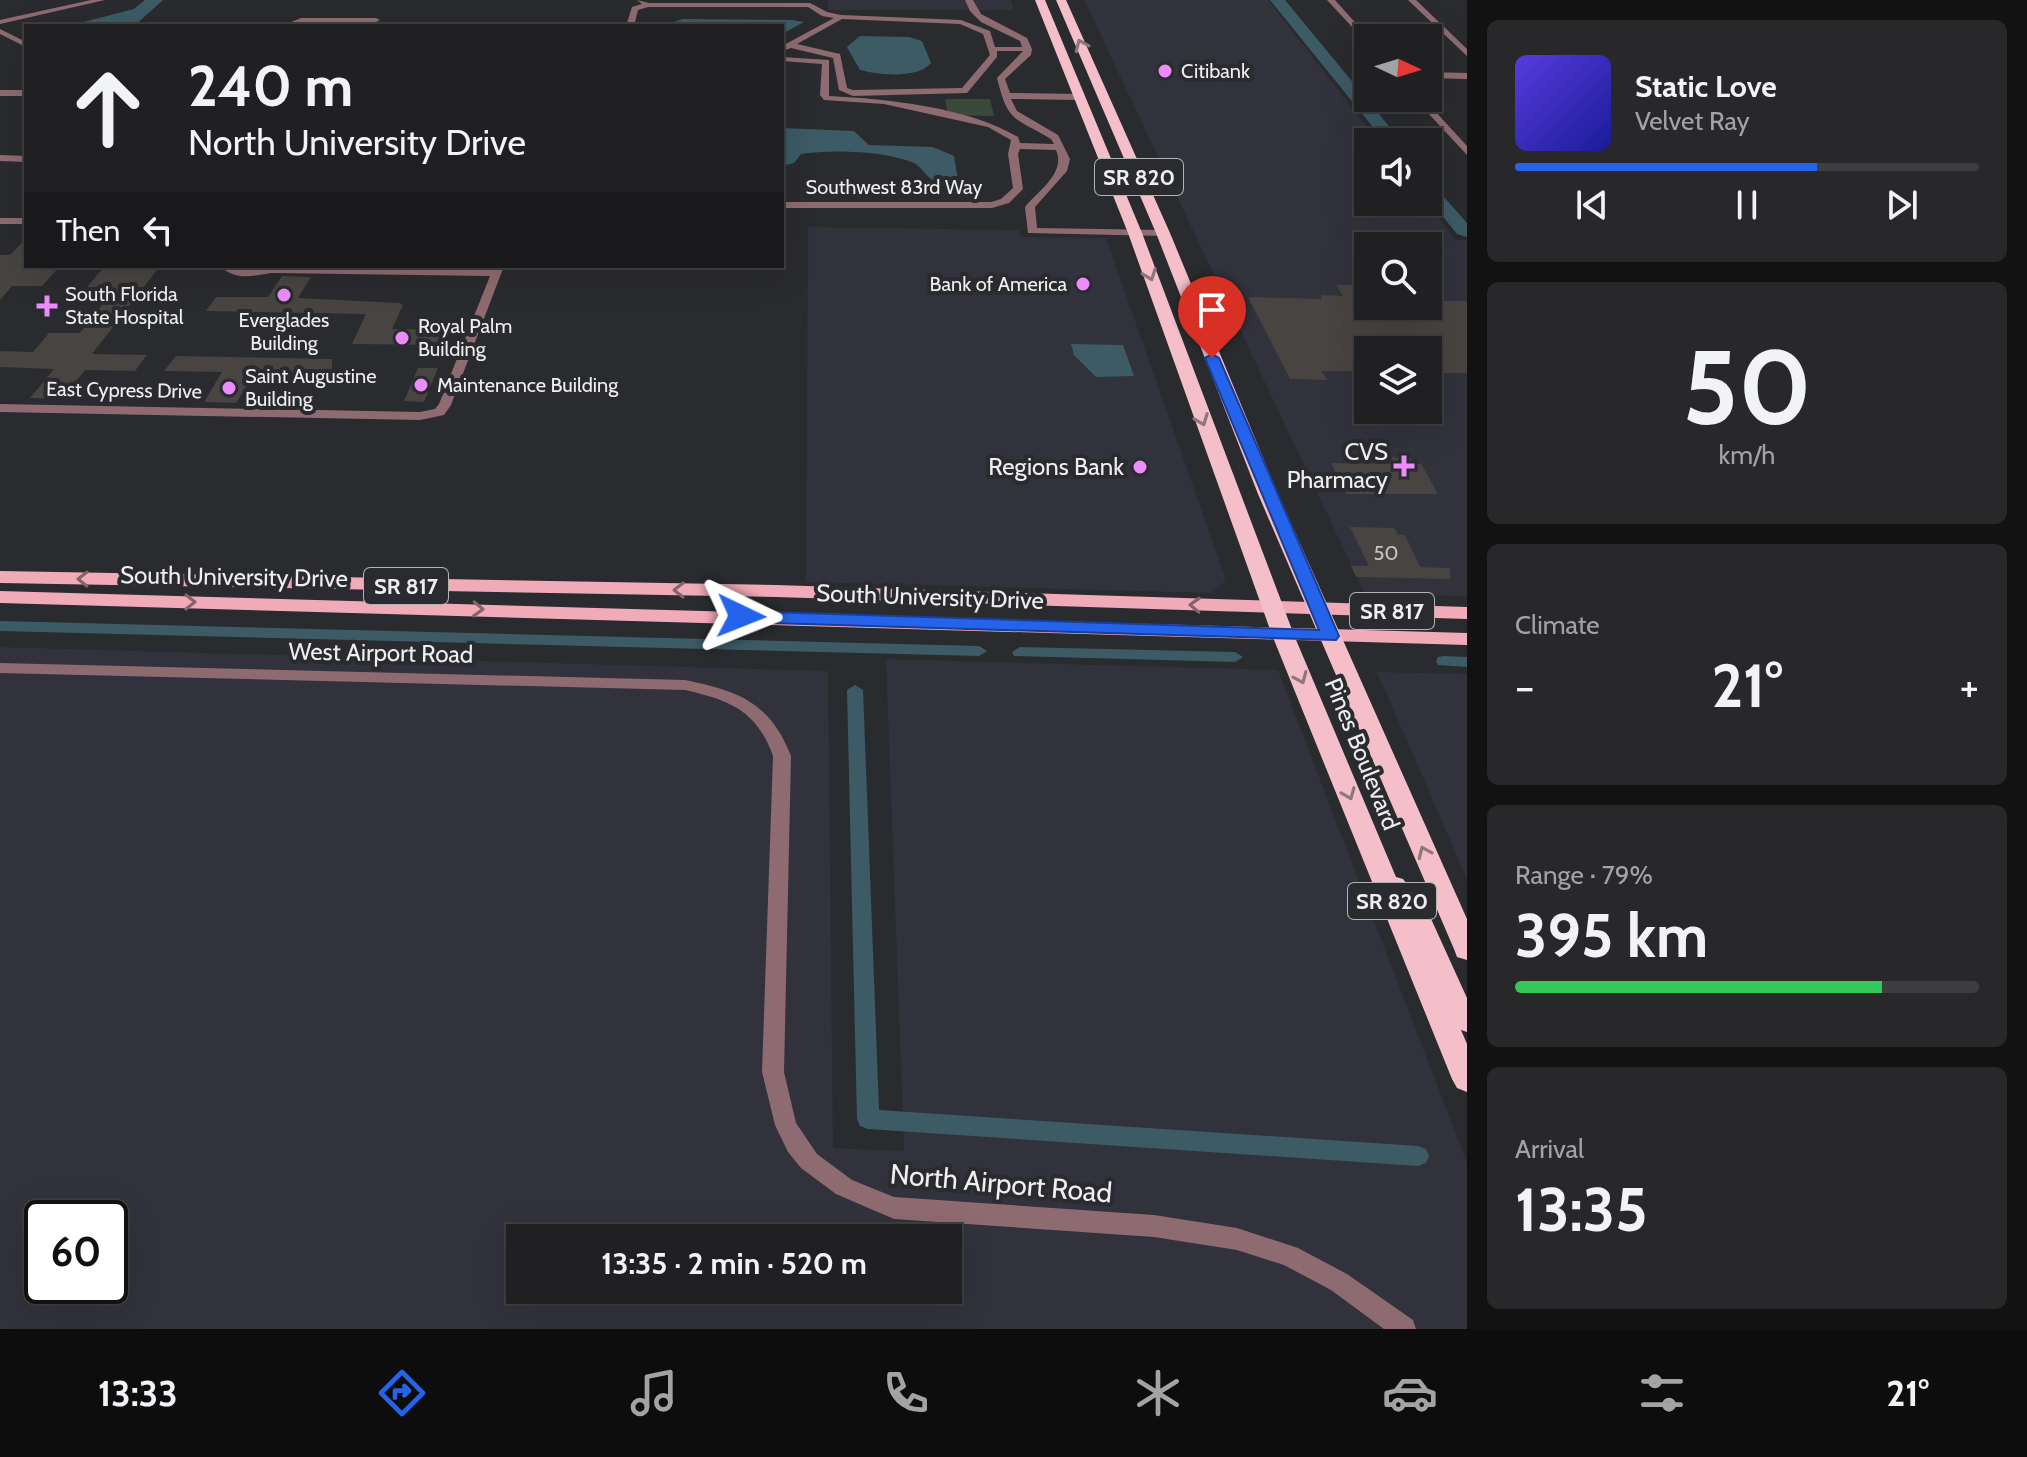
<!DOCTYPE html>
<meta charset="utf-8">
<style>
:root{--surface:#202022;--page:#28282a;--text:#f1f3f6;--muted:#a2a3a5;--line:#3d3e40;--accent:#2563eb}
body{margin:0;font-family:Cabin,sans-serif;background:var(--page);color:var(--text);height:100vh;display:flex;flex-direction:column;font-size:30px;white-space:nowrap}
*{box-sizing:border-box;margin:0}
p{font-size:26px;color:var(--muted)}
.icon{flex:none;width:44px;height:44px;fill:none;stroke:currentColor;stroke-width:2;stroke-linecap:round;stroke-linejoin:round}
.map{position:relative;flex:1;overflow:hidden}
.drawer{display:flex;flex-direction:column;gap:20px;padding:20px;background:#121213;width:560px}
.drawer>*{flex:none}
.top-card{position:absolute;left:24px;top:24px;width:760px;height:244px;border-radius:0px;box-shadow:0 8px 32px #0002,0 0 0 2px var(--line);background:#202022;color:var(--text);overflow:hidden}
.needle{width:52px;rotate:94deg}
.tools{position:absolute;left:1354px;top:24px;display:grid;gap:16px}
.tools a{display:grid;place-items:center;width:88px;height:88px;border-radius:0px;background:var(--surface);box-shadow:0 8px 32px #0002,0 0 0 2px var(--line);font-size:40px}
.speed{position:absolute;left:24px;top:1200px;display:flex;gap:16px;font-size:40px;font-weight:700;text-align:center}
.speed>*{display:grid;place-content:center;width:104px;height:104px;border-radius:50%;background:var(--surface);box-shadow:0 8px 32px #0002,0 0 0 2px var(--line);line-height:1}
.speed .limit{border:4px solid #111;border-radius:12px;background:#fff;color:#111}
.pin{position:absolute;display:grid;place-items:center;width:68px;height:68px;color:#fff;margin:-82px -34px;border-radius:50% 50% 50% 0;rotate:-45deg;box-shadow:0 0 8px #0007}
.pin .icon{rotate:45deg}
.me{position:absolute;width:88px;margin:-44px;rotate:92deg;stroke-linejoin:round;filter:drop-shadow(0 0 6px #0008)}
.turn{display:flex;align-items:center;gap:28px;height:168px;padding:0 32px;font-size:36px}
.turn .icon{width:104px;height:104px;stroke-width:2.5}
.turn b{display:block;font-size:56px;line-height:68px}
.then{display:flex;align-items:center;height:76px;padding:0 32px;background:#0003;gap:16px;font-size:30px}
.big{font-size:60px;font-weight:700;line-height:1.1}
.drawer .card{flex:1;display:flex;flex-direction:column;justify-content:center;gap:12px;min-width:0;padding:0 28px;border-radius:12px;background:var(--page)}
.drawer .dial{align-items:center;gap:0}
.dial b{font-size:104px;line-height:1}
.song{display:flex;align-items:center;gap:24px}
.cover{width:96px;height:96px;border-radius:12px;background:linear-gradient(135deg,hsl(250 70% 55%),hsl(240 70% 35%))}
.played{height:8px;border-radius:4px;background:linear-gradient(90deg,var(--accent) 65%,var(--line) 65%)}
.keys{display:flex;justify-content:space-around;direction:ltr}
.heat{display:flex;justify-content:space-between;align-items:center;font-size:44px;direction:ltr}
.charge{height:12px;border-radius:6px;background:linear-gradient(90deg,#34c759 79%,var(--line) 0)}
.trip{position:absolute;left:506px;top:1224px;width:456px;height:80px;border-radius:0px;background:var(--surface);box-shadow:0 8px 32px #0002,0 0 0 2px var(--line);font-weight:700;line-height:80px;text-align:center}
.menu{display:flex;height:128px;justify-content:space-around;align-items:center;background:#0d0d0e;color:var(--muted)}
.menu .icon{width:56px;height:56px}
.menu .current{color:var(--accent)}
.menu b{font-size:36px;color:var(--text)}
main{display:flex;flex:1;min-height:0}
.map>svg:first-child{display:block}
.built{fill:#31323b;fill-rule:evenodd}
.green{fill:#3b493a}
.water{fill:#3c5b65}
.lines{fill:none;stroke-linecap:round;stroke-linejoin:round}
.canal{fill:#3c5b65;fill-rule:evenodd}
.building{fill:#484442}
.minor{fill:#8e6b71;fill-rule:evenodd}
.primary{fill:#f1aab8;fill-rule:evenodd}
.trunk{fill:#f4bfc9;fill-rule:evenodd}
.oneway{stroke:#8f757c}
.oneway2{stroke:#84646c}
.route{fill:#2563eb;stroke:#184099;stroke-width:2}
.poi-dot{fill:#ec8cfb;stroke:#2a2b2e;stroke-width:3}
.labels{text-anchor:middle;stroke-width:8;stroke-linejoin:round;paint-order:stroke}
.far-poi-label{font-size:20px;fill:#efeff1;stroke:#2a2b2e;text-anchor:start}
.far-street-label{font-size:20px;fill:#efeff1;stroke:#2a2b2e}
.number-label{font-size:20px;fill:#c5c4c5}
.shield{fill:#2a2b2e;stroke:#b4b4b6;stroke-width:2}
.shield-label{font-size:22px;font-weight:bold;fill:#efeff1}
.poi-label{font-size:24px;fill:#efeff1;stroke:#2a2b2e;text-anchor:end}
.street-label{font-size:24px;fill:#efeff1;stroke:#2a2b2e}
.near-street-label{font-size:28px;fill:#efeff1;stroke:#2a2b2e}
</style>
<main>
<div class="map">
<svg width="1467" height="1329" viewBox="0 0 1467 1329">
<rect width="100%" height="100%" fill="#2a2b2e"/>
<path class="built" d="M828,0H1011L1014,10H828Z
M1084,0H1268L1379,142H1368V202H1426L1456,240H1467V596L1365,594ZM1368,246H1428V306H1368ZM1368,350H1428V410H1368Z
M808,227L1019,230L1020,237L1106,238L1226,580L1212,593L806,582Z
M0,647L828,671L833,1148L904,1151L886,659L1278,670L1467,1163V1329H0ZM42,1218H110V1286H42ZM520,1238H948V1290H520Z
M1377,672L1467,674V879Z"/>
<path class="green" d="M945,99H990L994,116L948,115Z"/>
<path class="water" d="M145,0H163L134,26H68L134,9Z
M1270,0H1285L1402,142H1385Z
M683,19L792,20L804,22L782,34V26H672L674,22Z
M860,36L909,37L922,41L931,63C917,79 880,75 860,70L847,47Z
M782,128L854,131L869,145L933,147L954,156L958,180H933C924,175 922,167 914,163C886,151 832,149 801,154L794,163L782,166Z
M1428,179L1467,223V237L1457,234L1428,198Z
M1071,344L1123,345L1134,376L1096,377L1074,355Z"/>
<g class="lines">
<path class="canal" d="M0,621L979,646L987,651L979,656L0,631Z
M1020,647L1235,652L1243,657L1235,662L1014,656L1012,652Z
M1444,656L1467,657V667L1438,665L1436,661L1438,657Z
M855,685L863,690L879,1110L1418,1146L1426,1149L1429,1156L1426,1163L1418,1166L868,1129L860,1126L857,1119L847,690Z"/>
</g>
<path class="building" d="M26,239V266H60L42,286H12L0,300V255H10Z
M105,266H160L92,354L147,355L135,371L85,370L62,399L30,398L54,369L0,367V351L33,352L49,333H80L115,288L87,287Z
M282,276L311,277L298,298L399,303L403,305L392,329L447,330L441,345L352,344L366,314L206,311L216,297H268Z
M1428,278L1444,301H1467V373H1428V350H1368V371H1321L1327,380L1290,379L1248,297L1322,299L1321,295L1343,296L1336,285H1368V306H1428Z
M176,356L332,359V371L313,372L312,374H255L236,403L204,402L222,372L164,371Z
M418,368H438L424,402L404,401Z
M1391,457L1410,458L1414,464H1421L1438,494H1346L1331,463L1395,464Z
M1350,527L1394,528L1398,535H1405L1420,567L1450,568V579L1356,577L1351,566H1369Z"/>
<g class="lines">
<path class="minor" d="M91,0H105L0,24V20Z
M637,0L649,3H810L827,12L841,15L961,20L990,31L995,47H1022L1020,41L981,22L970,11L965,0H973L981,14L1027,38L1032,49L1031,55L1005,79L1010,93L1077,94L1081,97L1077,100L1011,99L1017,111L1058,135L1070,159L1067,171L1035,207L1037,228L1163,230L1168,233L1163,236L1028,233L1025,207C1039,190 1066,173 1056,150L1020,149L1018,154L1023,189L1009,203L992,208H782V202H991L1001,199L1013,188L1008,154L1011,140L988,127L884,104L824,100L820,95L822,64L782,61V57L829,60V96C888,99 967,107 1018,137L1020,143L1054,144L1051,139C1013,117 1008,122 997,78L1023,51H997V57L967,93L853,96L839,90L833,58L791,48L782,51V46L834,18L822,16L808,7H648L638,10L634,26H626L632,7L642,4ZM842,19L960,24L983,34L990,55L962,88L853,90L847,88L840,54L797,44Z
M1327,0H1335L1369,38L1368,44Z
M1408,0H1416L1467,49V56Z
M301,18H376L380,20L376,22H302L282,26Z
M0,29L26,42V47L0,34Z
M1428,72L1467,73V79L1428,78Z
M0,90H26V96H0Z
M1414,98H1423L1467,146V155Z
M0,155L26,156V162L0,161Z
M0,218H26V224H0Z
M221,266L247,270L271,267L492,270L494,266H504L451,405L444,415L420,420L0,412V404L420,412L435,409L439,404L490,276L271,273C253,276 234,281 221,266Z
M0,663L685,680C738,691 770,702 791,756L784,1072L796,1123L817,1154L852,1180L894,1197L1154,1215L1237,1228L1298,1248L1347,1274L1413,1320L1416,1329H1384L1331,1290L1284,1265L1237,1250L1154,1237L894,1219L836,1194L801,1168L788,1152L775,1125L762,1072L773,756C757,711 730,700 685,690L0,673Z"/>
<path class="primary" d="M0,571L776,585L1467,607V619L776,597L0,583Z
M0,591L1467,633V645L0,603Z"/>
<path class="trunk" d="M1035,0H1045L1142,233L1294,635L1396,877L1403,879L1427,910L1467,998V1032L1461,1030L1467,1044V1092L1457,1088L1452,1079L1272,635L1128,233Z
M1056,0H1066L1170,233L1278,494L1467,919V960L1457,957L1454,949L1258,494L1156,233Z"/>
</g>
<defs><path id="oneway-chevron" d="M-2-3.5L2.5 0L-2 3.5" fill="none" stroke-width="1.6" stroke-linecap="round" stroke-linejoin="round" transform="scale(2)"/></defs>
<g class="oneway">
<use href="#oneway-chevron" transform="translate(1081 45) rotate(-114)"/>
<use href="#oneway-chevron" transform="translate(1150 275) rotate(70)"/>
<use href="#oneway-chevron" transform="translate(1202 420) rotate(69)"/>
<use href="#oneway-chevron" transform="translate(1301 678) rotate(67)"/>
<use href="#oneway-chevron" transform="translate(1349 794) rotate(68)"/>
<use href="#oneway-chevron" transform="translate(1424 852) rotate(-114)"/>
</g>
<g class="oneway2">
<use href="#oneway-chevron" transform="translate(83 579) rotate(-179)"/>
<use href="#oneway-chevron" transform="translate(679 590) rotate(-179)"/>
<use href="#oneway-chevron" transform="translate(190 602) rotate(1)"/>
<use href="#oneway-chevron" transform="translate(1195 605) rotate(-178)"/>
<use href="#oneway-chevron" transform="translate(478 609) rotate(2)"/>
</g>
<path class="route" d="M1212,354L1219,358L1339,636L1336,640L741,622L732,616L741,611L1319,630L1205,358Z"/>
<g class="poi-dot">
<circle cx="1165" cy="71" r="8"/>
<circle cx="1083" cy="284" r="8"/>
<circle cx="284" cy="295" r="8"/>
<path d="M43 294h8v8h8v8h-8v8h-8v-8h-8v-8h8z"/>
<circle cx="402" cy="338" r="8"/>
<circle cx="421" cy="385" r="8"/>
<circle cx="229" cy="388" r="8"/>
<path d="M1400 454h8v8h8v8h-8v8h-8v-8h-8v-8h8z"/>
<circle cx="1140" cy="467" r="8"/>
</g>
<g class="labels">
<g class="far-poi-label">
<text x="1181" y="78">Citibank</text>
<text x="1067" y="291" text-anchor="end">Bank of America</text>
<text x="65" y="301">South Florida<tspan x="65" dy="23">State Hospital</tspan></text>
<text x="284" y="327" text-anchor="middle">Everglades<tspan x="284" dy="23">Building</tspan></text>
<text x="418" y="333">Royal Palm<tspan x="418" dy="23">Building</tspan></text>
<text x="245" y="383">Saint Augustine<tspan x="245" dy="23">Building</tspan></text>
<text x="437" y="392">Maintenance Building</text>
</g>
<g class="far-street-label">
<text x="894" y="194">Southwest 83rd Way</text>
<text transform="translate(124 390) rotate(1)" y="7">East Cypress Drive</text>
</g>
<g class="number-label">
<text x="1386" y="560">50</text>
</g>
<g class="shield">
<rect x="1095" y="159" width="88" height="36" rx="6"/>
<rect x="364" y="568" width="84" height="36" rx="6"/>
<rect x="1350" y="593" width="84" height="36" rx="6"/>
<rect x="1348" y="883" width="88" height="36" rx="6"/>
</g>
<g class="shield-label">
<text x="1139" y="185">SR 820</text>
<text x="406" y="594">SR 817</text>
<text x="1392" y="619">SR 817</text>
<text x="1392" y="909">SR 820</text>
</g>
<g class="poi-label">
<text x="1388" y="460">CVS<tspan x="1388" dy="28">Pharmacy</tspan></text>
<text x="1124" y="475">Regions Bank</text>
</g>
<g class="street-label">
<text transform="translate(234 577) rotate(1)" y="8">South University Drive</text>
<text transform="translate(930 597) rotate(2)" y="8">South University Drive</text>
<text transform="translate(381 653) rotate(1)" y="8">West Airport Road</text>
<text transform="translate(1362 754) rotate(68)" y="8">Pines Boulevard</text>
</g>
<g class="near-street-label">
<text transform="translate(1001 1183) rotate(5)" y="10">North Airport Road</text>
</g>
</g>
</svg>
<div class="tools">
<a><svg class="needle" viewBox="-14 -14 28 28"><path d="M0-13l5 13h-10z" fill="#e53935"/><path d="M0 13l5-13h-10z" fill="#a2a3a5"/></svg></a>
<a><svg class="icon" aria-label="sound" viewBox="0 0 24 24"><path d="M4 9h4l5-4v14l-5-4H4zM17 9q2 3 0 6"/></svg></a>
<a><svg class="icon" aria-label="search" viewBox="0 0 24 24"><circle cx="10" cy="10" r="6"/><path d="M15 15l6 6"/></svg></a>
<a><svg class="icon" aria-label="layers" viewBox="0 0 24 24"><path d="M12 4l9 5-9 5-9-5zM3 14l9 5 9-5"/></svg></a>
</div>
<div class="speed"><div class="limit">60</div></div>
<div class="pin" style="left:1212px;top:358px;background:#d93025"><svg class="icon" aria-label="arrive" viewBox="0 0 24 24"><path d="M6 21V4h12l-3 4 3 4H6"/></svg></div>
<svg class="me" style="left:741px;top:616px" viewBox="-20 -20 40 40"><path d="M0-17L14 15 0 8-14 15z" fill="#2563eb" stroke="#fff" stroke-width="4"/></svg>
<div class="trip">13:35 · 2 min · 520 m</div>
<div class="top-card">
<div class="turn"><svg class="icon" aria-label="ahead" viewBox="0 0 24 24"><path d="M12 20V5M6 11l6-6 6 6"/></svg><div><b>240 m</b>North University Drive</div></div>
<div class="then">Then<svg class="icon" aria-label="left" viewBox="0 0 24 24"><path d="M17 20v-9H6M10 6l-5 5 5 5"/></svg></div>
</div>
</div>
<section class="drawer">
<div class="card">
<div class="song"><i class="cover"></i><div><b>Static Love</b><p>Velvet Ray</p></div></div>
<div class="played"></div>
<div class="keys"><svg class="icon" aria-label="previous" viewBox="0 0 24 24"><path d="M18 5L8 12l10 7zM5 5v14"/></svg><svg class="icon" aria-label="pause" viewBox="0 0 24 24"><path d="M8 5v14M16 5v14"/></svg><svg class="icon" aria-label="next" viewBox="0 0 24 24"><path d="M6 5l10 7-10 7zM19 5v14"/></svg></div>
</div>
<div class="card dial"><b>50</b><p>km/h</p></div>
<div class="card"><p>Climate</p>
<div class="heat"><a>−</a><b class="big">21°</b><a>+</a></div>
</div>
<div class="card"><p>Range · 79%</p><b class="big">395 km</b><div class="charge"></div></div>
<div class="card"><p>Arrival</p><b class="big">13:35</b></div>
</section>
</main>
<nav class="menu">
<b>13:33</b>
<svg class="icon current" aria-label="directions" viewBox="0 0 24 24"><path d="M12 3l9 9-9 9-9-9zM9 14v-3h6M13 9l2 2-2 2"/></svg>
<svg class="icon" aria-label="music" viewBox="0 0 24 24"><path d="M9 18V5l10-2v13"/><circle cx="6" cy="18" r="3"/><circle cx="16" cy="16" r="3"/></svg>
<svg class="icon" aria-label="phone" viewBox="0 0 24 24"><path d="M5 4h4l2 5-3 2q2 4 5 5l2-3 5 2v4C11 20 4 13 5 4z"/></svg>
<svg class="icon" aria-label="climate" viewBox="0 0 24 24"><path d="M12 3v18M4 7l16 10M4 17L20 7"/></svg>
<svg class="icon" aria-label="car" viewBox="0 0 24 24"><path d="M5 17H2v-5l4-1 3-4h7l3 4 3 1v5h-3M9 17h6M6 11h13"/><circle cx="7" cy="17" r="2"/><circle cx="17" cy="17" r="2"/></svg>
<svg class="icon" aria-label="filters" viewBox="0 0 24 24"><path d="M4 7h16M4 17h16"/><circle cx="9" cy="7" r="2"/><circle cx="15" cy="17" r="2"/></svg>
<b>21°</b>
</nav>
